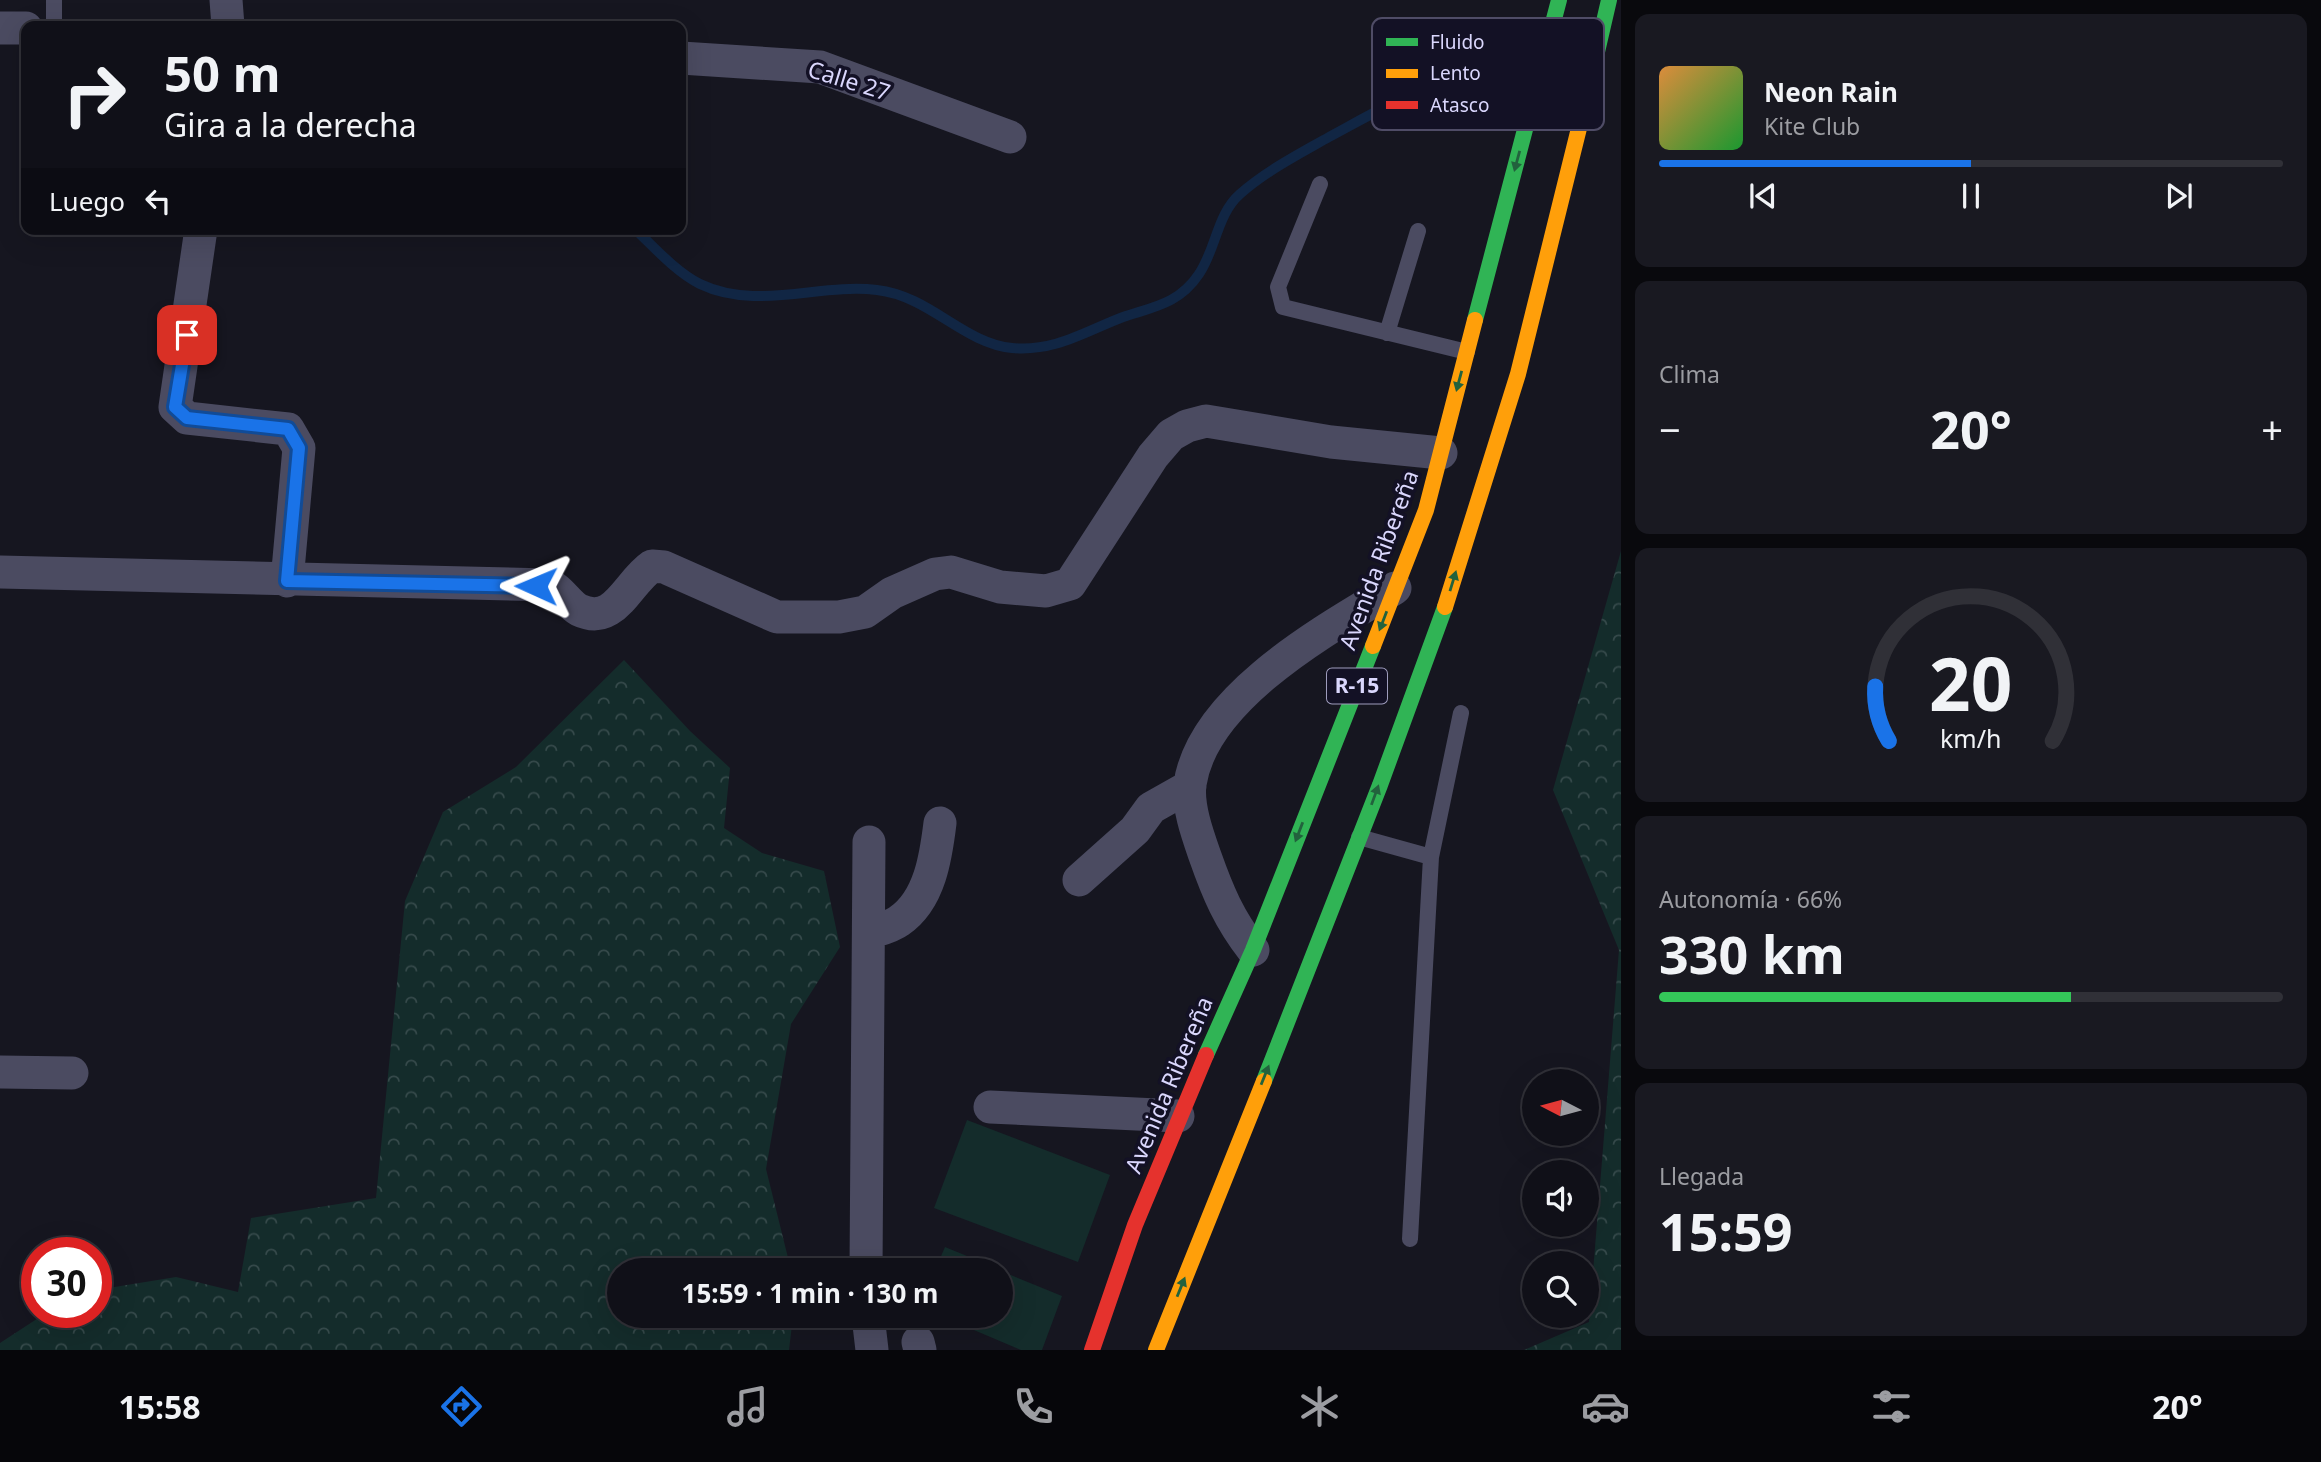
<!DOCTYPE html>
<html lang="es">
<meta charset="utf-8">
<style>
:root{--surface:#101018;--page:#191921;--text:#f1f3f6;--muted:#9c9da2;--line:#303037;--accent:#1a73e8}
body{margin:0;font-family:"Noto Sans",sans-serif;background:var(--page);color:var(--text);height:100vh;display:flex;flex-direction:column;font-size:26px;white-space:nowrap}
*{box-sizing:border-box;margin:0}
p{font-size:23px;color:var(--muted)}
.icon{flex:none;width:38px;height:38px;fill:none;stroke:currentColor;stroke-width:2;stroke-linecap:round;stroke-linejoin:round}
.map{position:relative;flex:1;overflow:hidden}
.sheet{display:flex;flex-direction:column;gap:14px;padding:14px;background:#09090d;width:700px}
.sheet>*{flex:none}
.top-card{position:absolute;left:21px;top:21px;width:665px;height:214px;border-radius:14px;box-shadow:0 7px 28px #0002,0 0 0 2px var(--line);background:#101018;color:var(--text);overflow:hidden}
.needle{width:46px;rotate:276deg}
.buttons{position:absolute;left:1522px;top:1069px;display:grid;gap:14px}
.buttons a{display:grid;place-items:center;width:77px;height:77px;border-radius:50%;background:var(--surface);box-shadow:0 7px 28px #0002,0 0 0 2px var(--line);font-size:35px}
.speed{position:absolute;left:21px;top:1237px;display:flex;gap:14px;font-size:35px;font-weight:700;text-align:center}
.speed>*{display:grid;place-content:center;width:91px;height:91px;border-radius:50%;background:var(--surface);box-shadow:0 7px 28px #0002,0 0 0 2px var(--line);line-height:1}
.speed .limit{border:10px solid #d22;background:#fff;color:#111}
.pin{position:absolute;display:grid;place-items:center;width:60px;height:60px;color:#fff;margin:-30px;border-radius:14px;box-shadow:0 4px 10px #0006}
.me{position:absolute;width:77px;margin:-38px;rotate:271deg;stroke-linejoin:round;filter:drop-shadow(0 0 5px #0008)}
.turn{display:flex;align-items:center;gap:24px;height:147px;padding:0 28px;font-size:32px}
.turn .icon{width:91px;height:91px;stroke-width:2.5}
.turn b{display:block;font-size:49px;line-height:60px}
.then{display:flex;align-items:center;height:66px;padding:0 28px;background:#0003;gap:14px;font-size:26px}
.big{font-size:52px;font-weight:700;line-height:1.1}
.sheet .tile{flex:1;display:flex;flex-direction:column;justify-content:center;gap:10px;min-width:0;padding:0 24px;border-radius:14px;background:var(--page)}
.sheet .dial{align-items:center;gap:0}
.dial svg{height:182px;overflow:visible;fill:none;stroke:var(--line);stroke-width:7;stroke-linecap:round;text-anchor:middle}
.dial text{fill:var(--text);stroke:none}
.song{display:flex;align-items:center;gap:21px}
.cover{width:84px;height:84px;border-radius:10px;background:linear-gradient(135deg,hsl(30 70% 55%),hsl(130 70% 35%))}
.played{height:7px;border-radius:4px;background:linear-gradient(90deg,var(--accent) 50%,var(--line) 50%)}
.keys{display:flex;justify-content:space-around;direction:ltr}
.heat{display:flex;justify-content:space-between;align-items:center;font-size:38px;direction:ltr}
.charge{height:10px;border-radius:5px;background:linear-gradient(90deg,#34c759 66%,var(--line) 0)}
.trip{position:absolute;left:607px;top:1258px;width:406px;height:70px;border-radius:35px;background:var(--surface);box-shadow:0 7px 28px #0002,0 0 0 2px var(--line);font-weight:700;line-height:70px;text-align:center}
.tabs{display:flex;height:112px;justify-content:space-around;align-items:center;background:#06060a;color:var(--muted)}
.tabs .icon{width:49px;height:49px}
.tabs .on{color:var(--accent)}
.tabs b{font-size:32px;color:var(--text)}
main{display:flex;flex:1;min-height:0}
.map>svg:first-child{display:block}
.green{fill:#142c2b}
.forest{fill:url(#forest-crowns)}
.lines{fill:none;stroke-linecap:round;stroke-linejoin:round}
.stream{stroke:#112644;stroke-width:10}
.lane{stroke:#4b4b61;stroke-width:16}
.street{stroke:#4b4b61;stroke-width:33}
.fast{stroke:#30b455;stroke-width:16}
.slow{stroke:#ff9f0a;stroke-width:16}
.jam{stroke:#e5322d;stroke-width:16}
.oneway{fill:#22623d}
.route-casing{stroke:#114b97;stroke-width:18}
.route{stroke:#1a73e8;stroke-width:12}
.labels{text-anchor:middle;stroke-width:7;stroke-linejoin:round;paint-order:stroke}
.shield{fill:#131125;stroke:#9e9cbc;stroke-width:2}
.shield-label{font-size:21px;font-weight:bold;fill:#dad7fd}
.street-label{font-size:23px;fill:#dad7fd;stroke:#131125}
.key{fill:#131125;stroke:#4f4c66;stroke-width:2}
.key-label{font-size:19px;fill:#dad7fd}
</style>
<main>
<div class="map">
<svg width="1621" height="1350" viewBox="0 0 1621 1350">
<defs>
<pattern id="forest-crowns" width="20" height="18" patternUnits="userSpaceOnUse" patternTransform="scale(1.75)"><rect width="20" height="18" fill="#142c2b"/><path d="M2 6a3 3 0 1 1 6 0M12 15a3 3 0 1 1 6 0" fill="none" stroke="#364a4b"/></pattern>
</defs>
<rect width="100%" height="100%" fill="#161620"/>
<path class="green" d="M967,1120L1110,1175L1078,1262L934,1208Z
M945,1247L1001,1270H935Z
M1001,1271L1062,1296L1042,1350H1021L941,1316H1001Z"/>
<path class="forest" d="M1621,551V1350H1524L1589,1322L1619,950L1553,790Z
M624,660L690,731L730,768L724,828L762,853L824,871L840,947L791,1024L766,1169L791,1270H620V1316H793L789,1350H0V1343L46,1313L96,1312V1290L176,1277L238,1292L251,1218L376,1198L405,901L443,812L516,767Z"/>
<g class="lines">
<path class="stream" d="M635,229C654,247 676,272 700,284C756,311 819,283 877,290C930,296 963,343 1012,348C1055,352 1086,331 1123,317C1153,307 1179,304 1199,274C1216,249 1217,214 1240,194C1266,171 1299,154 1329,137C1366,117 1399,98 1438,82"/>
<path class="lane" d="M54,0V26
M1320,184L1278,287L1283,307L1467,352
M1387,333L1418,231
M1359,837L1431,857L1410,1239
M1431,857L1461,713"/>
<path class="street" d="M226,0L228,26
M0,28H26
M681,58L820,67L1010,137
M201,229L175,407L187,418L288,429L299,448L287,581
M0,572L550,585C562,591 568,604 579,610C615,627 627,583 652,566L664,567L777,617H839L865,612L892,593L935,574L951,572L1000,587L1046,591L1070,584L1153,456L1171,435L1187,426L1206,421L1331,442L1441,453
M1079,880L1135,830L1151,808L1190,786
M869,933C878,930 891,927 899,921C930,900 936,856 940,823
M1253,950C1229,919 1218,893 1205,856C1198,836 1187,806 1190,784C1203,697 1327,629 1395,588
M0,1072L72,1073
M990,1107L1178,1116
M866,1270L869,842
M868,1316L872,1350
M918,1342L920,1350"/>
<path class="fast" d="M1584,108L1609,0
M1475,320L1559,0
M1206,1055L1253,950L1373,646
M1264,1081L1380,785L1445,607"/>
<path class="slow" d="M1445,607L1518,374L1584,108
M1373,646L1426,510L1475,320
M1156,1350L1264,1081"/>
<path class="jam" d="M1092,1350L1135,1225L1206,1055"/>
</g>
<defs><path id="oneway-solid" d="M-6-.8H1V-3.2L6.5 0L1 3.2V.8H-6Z" transform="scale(1.75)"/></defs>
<g class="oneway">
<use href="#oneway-solid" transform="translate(1517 161) rotate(105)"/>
<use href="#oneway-solid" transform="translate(1459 381) rotate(105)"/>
<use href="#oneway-solid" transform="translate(1453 581) rotate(-73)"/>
<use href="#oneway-solid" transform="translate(1383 621) rotate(111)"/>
<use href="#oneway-solid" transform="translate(1375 795) rotate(-70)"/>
<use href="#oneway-solid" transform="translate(1299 832) rotate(111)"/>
<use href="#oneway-solid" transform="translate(1265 1075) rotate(-68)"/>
<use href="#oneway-solid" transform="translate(1181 1287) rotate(-68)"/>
</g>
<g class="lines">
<defs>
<path id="route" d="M187,335L175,407L187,418L288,429L299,448L287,581L536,586"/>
</defs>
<use href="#route" class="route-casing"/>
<use href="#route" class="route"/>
</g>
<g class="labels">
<rect class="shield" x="1327" y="668.5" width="60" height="35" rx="5"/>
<g class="shield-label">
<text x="1357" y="693">R-15</text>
</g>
<g class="street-label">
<text transform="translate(849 81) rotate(17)" y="8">Calle 27</text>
<text transform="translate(1379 560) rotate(-70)" y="8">Avenida Ribereña</text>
<text transform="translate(1169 1085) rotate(-67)" y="8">Avenida Ribereña</text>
</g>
</g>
<rect x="1372" y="18" width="232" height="112" rx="10" class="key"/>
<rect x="1386" y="38" width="32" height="8" fill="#30b455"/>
<rect x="1386" y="69" width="32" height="9" fill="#ff9f0a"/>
<rect x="1386" y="101" width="32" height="8" fill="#e5322d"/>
<g class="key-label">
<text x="1430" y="49">Fluido</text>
<text x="1430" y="80">Lento</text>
<text x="1430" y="112">Atasco</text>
</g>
</svg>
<div class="buttons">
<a><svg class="needle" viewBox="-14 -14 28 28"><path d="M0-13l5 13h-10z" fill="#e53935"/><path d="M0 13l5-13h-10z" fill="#9c9da2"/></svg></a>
<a><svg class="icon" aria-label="sound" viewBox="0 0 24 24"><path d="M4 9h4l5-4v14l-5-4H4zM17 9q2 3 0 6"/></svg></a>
<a><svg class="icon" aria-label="search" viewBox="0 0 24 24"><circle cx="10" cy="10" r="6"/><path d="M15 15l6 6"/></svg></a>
</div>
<div class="speed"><div class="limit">30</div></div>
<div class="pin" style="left:187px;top:335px;background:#d93025"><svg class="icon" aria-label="arrive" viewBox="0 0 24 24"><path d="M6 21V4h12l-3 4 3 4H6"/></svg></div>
<svg class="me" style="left:536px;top:586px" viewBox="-20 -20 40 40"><path d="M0-17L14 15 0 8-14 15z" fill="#1a73e8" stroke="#fff" stroke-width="4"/></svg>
<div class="trip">15:59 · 1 min · 130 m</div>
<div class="top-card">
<div class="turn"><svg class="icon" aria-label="right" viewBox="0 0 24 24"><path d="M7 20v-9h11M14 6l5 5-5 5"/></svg><div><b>50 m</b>Gira a la derecha</div></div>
<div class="then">Luego<svg class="icon" aria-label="left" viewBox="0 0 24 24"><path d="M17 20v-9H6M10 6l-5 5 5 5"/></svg></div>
</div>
</div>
<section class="sheet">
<div class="tile">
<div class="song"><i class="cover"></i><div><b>Neon Rain</b><p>Kite Club</p></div></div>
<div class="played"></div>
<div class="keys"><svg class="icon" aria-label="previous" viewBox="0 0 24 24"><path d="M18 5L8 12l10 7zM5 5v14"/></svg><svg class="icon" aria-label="pause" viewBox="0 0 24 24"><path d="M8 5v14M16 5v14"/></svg><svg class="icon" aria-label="next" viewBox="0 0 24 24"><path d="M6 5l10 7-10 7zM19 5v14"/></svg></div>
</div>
<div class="tile"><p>Clima</p>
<div class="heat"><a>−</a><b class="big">20°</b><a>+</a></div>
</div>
<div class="tile dial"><svg viewBox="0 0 100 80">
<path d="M14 69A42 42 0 1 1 86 69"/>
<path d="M14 69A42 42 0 0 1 8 45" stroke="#1a73e8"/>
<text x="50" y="56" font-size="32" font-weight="700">20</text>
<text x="50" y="72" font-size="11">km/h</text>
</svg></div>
<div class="tile"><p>Autonomía · 66%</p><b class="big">330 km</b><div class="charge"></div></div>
<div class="tile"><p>Llegada</p><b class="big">15:59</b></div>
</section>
</main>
<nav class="tabs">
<b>15:58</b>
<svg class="icon on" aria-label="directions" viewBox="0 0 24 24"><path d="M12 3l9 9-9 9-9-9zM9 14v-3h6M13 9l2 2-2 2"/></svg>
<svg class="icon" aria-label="music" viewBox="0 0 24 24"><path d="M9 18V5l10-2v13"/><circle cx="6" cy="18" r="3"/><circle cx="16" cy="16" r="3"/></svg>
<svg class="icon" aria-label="phone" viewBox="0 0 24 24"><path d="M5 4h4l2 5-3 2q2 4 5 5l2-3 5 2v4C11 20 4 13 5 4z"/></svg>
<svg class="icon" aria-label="climate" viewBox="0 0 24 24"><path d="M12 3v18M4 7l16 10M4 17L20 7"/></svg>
<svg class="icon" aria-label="car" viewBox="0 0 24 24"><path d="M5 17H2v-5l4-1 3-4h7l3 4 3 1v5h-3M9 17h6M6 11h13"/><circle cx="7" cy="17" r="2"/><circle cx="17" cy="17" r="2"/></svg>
<svg class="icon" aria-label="filters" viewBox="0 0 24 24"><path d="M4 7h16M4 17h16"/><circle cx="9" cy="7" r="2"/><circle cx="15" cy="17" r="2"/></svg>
<b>20°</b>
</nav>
